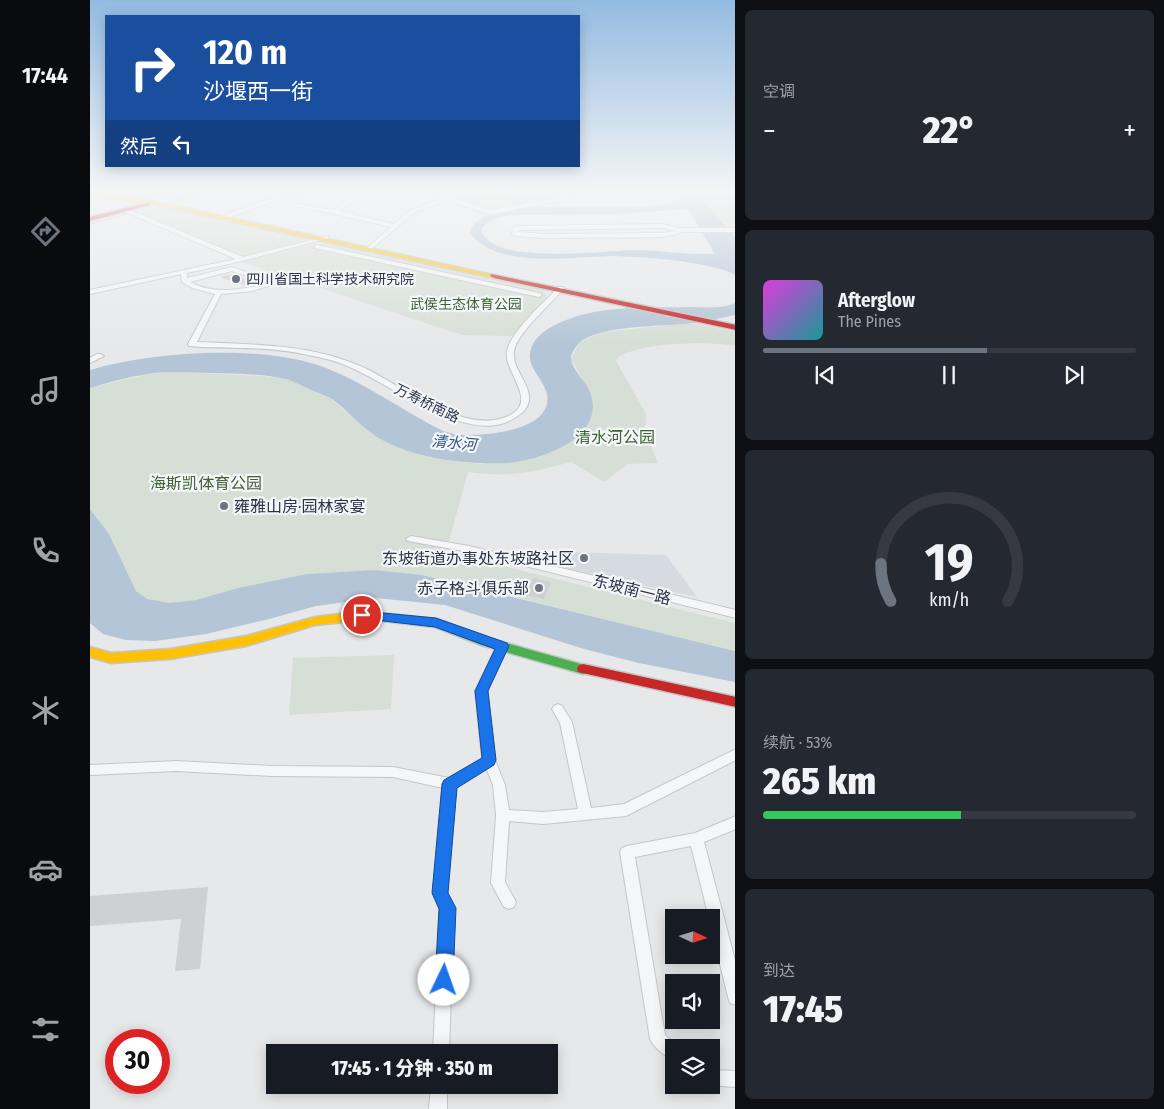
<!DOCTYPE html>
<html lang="zh">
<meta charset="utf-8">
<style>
:root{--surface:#171b24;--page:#242831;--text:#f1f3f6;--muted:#9ea1a6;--line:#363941;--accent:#6c747f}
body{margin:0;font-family:"Fira Sans Condensed","Noto Sans SC",sans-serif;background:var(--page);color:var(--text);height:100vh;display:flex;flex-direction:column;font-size:19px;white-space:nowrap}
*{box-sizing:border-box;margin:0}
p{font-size:16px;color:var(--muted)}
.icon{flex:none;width:28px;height:28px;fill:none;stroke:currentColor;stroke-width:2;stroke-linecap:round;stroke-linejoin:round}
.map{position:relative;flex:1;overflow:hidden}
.details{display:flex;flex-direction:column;gap:10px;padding:10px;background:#0d0f14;width:429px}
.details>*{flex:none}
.guide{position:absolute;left:15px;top:15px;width:475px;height:152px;border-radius:0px;box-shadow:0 2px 12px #0003;background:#1a4fa0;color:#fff;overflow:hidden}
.needle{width:32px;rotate:94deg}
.fabs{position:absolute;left:575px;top:909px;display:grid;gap:10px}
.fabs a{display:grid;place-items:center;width:55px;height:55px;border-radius:0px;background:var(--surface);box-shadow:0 2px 12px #0003;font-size:25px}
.speed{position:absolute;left:15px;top:1029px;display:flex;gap:10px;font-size:25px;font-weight:700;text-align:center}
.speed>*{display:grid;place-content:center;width:65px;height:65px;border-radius:50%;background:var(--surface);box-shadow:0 2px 12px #0003;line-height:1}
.speed .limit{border:8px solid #d22;background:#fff;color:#111}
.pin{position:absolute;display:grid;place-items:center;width:42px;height:42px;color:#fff;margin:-21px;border:2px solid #fff;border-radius:50%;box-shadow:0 1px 5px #0007}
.me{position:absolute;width:55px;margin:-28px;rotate:3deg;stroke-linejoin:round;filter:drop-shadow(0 0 4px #0008)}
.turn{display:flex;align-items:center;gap:18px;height:105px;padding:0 15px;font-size:22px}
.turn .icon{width:65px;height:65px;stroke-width:2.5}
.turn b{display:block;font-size:35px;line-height:42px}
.then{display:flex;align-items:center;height:48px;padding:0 15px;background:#0003;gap:10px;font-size:19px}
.big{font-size:38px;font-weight:800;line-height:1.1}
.details .widget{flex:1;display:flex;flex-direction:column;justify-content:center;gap:8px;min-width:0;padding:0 18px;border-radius:8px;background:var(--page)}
.details .dial{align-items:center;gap:0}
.dial svg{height:130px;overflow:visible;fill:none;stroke:var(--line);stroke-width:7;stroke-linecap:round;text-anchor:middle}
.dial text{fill:var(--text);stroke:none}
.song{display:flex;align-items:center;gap:15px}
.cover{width:60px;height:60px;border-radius:8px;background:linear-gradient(135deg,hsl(300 70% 55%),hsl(180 70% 35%))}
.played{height:5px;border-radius:2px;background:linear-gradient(90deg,var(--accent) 60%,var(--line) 60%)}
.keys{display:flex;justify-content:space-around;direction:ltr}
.heat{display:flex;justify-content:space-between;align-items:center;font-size:28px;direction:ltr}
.charge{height:8px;border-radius:4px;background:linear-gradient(90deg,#34c759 53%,var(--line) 0)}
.trip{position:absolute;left:176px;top:1044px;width:292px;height:50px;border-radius:0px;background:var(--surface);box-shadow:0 2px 12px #0003;font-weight:800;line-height:50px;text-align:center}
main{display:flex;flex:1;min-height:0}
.dock{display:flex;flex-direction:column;width:90px;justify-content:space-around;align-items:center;background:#090b0e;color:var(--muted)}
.dock .icon{width:35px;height:35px}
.dock .on{color:var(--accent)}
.dock b{font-size:22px;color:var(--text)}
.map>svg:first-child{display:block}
.built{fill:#d6dbe1}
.green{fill:#d6dfd5}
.water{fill:#b3c5d6;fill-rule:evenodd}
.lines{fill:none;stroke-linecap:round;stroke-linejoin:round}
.stream{stroke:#b3c5d6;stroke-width:1}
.building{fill:#ced0d3}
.street-casing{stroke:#c4c6c8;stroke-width:2}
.fast-casing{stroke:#c4c6c8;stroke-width:3}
.slow-casing{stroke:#c4c6c8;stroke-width:3}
.jam-casing{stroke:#c4c6c8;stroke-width:3}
.street{fill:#f5f6f7;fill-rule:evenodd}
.fast{fill:#4caf50;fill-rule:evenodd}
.slow{fill:#ffc107;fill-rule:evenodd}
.jam{fill:#c62828;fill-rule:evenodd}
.route{fill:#1a73e8;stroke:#114b97}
.poi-dot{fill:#6c747f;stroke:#f4f6f9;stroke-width:2}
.labels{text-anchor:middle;stroke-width:4.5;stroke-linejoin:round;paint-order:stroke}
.far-poi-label{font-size:14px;fill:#2a3546;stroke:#f4f6f9;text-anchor:start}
.far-park-label{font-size:14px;fill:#406336;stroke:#f4f6f9}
.far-street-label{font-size:14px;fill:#2a3546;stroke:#f4f6f9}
.far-water-label{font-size:15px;font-style:italic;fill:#30557e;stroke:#f4f6f9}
.park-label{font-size:16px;fill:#406336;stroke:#f4f6f9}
.poi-label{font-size:16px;fill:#2a3546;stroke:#f4f6f9;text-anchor:end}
.street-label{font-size:16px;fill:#2a3546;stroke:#f4f6f9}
</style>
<main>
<nav class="dock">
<b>17:44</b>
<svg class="icon on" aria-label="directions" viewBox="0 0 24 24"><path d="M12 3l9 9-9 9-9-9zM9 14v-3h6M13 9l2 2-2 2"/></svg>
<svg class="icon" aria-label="music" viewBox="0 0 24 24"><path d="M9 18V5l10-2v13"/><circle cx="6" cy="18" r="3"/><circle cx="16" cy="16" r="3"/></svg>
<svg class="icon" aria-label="phone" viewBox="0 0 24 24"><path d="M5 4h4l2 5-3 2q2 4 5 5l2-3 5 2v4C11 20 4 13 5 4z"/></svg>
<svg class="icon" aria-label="climate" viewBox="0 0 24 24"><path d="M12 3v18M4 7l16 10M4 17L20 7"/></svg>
<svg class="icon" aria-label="car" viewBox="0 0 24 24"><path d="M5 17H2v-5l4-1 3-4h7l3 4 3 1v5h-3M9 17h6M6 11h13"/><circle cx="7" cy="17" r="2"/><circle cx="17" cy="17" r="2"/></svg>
<svg class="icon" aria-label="filters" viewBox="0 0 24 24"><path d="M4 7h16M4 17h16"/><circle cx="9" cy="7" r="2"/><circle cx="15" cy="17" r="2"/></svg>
</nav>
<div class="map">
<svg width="646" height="1109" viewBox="0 0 646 1109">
<rect width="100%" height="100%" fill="#e6e8ea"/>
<path class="built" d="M473,552L576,555L607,597L470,567Z"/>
<path class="green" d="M384,191H486L475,196L402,210L361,199Z
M610,191H645V235L616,201Z
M66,207L214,239L225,244H237L451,289L458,296L422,336L372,335L149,261L157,259L48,213Z
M603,323L645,332V346C618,341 550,342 527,358L526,361L556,414L555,431L568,463L538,464L514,482L481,462C443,472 417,478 378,472L356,552L645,623V651L349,579L284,570L217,574L148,588L106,600L80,604L57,599L46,591L19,534L0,509V388L59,374L83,372L173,376L200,380L241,399L283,435L363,461L391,464L441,459L499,391L481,359L489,343L511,332Z
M304,655L301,709L199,715L203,658Z"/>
<path class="water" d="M593,192L609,191L615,201L645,237V275C636,269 620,267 609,264C581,259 553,257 525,256C485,256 406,270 380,233C385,212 418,210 436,207H552L588,202L594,195ZM598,209L625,254C599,255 574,251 548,250C517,250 402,267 391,230C398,219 409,217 420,215L524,214Z
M645,303V315C631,318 617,321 603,323C574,327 508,324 488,344C485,348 481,353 481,358C482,371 496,381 500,392C517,438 451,460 417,463C376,465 318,458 284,435C269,425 257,410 242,399C237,396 230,394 224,391C216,388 207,383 199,380C174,373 146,374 120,373C100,373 78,371 58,374C38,377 19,382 0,388V370C63,351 174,344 236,368C277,384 313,411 353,431C358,432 365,435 371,435C395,436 464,431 457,394C454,379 435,366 441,349C446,333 465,324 479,319C516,305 561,308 600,307C614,307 633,309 645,303Z
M0,509L19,534L46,591L57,599L80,603L106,600L148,588L217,574L284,570L331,575L645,651V682L549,663L494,649L355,605L286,598L226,606L179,619L116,634L65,641L36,640L13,634L0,623Z"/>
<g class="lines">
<path class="stream" d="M79,202L115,191
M0,224L62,207"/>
</g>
<path class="building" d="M140,274L162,281L154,285L131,278L132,276Z
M443,578L461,582L454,599L436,595Z
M118,887L110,969L85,971L91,919L0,926V896Z"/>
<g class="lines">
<defs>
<path id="street" d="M99,191H107L72,203L67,202Z
M207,191H214L134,219L129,218L150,209Z
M270,191H276L249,211L304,224L321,210L374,191H381L363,198L401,210L479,196L488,191H494L481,199L401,214L392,212L358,200L325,212L279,251L277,250V248L301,227L236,212L198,205L201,203L244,210Z
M35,208L153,257L238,236V238L152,261L97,273V278L142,267L188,283L162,291L131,294L107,342C151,344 195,344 238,355C253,359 267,364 281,371C316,390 387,442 426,411C443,396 413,369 417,351C421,331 455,302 469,287H473V289C461,304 427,333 424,351C421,373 451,391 434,411C430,415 426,417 421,420C381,443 310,392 274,374C261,367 247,361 232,358C204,351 177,348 149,348C133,347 115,348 99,346L98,344L125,294L102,288L92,282L91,274L0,294V290L146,259L33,211L32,210ZM142,271L178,283C153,290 124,295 100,282Z
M573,224L589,228H646V232H591L588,234L573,237L454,238L425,236L422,234L423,228L426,226ZM573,228L585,231L573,233L454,234L428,232L429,230Z
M227,245L449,293L452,295L449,297L225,248V246Z
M7,354H10L14,356L0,363V358Z
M321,536L379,546L646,610V618L379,552L318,541L316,539Z
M412,643L416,644L418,647L397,691L405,760L415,785L419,810L453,812L488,809L470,723L462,709L464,706L468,704L472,706L482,722L501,808L534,804L646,749V760L536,816L453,824L419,821L415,882L426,902L424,907L419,909L414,907L401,883L406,815L403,785L396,768L366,787L357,893L364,908L359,1052H343L350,908L343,893L353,788L303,777L182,776L86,771L0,775V765L86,761L182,766L303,767L359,778L392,758L385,691L406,647L408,644Z
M646,816V829L614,842L646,964V1005L640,1003L638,997L621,928V918H619L601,846L545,857L575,1035L590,1048H584V1060C575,1056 564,1048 560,1039L530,852L532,848L537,846L605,833Z
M621,1070L646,1071V1087L618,1085H621Z
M341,1085H357V1109H339Z"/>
<path id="fast" d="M280,612L346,619L398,638L498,666L499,669L498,672L493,674L391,645L345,627L276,619L274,616L276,613Z"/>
<path id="slow" d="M0,191L64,201L408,276L404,278L64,205L0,195Z
M272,611L284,613L286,616L284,619L225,625L156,646L80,659L21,663L0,657V647L21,653L80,649L156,636L225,617Z"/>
<path id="jam" d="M59,202L61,203V205L0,221V217Z
M401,274L646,325V330L404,278L400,276Z
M493,664L646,697V707L488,672L487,669L488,666Z"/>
</defs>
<use href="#street" class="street-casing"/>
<use href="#fast" class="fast-casing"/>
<use href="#slow" class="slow-casing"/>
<use href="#jam" class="jam-casing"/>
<use href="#street" class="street"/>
<use href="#fast" class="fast"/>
<use href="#slow" class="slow"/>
<use href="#jam" class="jam"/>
</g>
<linearGradient id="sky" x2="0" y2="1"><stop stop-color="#93bbe1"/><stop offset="0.55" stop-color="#f4f5f6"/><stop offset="1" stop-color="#f4f5f6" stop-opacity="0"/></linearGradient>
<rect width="646" height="346" fill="url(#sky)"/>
<path class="route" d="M272,611L346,618L417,643L419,646L398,691L406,760L404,765L367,788L358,893L366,908L363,980L360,986L354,989L348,986L345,980L349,909L342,893L352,784L354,780L392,758L385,691L405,649L345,627L268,618L266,615L268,612Z"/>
<g class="poi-dot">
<circle cx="146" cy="279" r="5"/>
<circle cx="134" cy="506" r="5"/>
<circle cx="494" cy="558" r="5"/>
<circle cx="449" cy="588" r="5"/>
</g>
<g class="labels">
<g class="far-poi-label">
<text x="156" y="284">四川省国土科学技术研究院</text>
</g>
<g class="far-park-label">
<text x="376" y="309">武侯生态体育公园</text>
</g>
<g class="far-street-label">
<text transform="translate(337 403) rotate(26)" y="5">万寿桥南路</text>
</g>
<g class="far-water-label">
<text transform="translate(364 443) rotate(5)" y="5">清水河</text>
</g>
<g class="park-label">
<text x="525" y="443">清水河公园</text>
<text x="116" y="489">海斯凯体育公园</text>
</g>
<g class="poi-label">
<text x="144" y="512" text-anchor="start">雍雅山房·园林家宴</text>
<text x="484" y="564">东坡街道办事处东坡路社区</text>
<text x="439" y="594">赤子格斗俱乐部</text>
</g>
<g class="street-label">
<text transform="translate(542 589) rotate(14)" y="6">东坡南一路</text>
</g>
</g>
</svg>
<div class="fabs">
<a><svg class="needle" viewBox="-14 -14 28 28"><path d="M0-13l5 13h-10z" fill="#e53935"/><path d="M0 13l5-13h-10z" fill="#9ea1a6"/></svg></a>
<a><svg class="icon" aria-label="sound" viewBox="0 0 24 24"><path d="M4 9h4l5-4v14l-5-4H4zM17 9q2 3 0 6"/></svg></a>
<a><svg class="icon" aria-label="layers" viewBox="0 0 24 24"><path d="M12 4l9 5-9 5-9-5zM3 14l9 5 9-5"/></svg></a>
</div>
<div class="speed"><div class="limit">30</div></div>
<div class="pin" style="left:272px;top:615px;background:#d93025"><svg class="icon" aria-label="arrive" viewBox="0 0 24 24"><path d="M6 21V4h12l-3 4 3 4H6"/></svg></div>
<svg class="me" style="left:354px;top:980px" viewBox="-20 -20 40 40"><circle r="19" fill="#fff"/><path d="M0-13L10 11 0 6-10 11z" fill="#1a73e8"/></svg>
<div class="trip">17:45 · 1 分钟 · 350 m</div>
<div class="guide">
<div class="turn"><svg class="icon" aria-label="right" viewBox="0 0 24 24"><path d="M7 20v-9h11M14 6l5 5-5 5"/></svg><div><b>120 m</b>沙堰西一街</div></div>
<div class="then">然后<svg class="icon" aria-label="left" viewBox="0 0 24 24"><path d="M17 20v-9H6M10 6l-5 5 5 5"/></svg></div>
</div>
</div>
<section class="details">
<div class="widget"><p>空调</p>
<div class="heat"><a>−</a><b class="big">22°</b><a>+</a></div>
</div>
<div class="widget">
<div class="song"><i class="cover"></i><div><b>Afterglow</b><p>The Pines</p></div></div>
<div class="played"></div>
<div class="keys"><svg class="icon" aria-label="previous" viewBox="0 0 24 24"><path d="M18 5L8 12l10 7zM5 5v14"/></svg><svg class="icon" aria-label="pause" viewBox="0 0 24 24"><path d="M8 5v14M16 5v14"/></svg><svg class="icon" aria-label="next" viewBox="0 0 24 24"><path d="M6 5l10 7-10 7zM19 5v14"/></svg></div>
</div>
<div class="widget dial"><svg viewBox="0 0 100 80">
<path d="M14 69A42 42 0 1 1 86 69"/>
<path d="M14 69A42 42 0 0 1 8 46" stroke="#6c747f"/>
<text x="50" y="56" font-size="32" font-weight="700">19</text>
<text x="50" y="72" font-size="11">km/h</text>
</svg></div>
<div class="widget"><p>续航 · 53%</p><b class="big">265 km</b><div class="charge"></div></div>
<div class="widget"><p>到达</p><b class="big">17:45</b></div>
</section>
</main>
